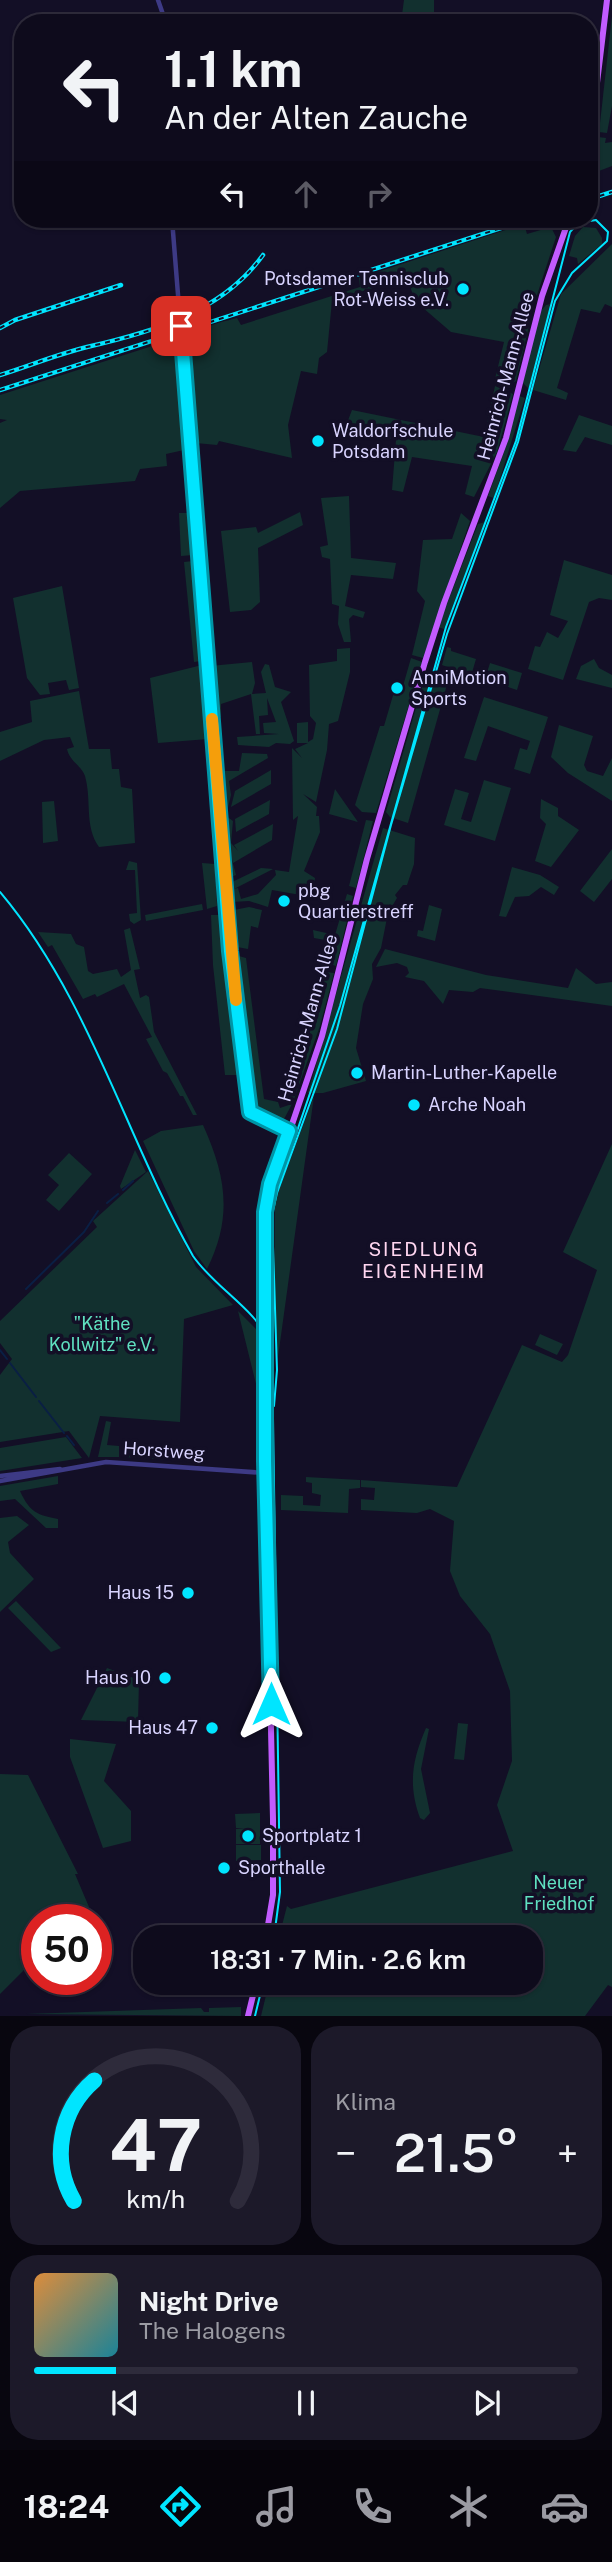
<!DOCTYPE html>
<html lang="de">
<meta charset="utf-8">
<style>
:root{--surface:#0e0b1c;--page:#1c1929;--text:#f1f3f6;--muted:#9b9ba3;--line:#2e2b3b;--accent:#00e5ff}
body{margin:0;font-family:"Public Sans",sans-serif;background:var(--page);color:var(--text);height:100vh;display:flex;flex-direction:column;font-size:26px;white-space:nowrap}
*{box-sizing:border-box;margin:0}
p{font-size:23px;color:var(--muted)}
.icon{flex:none;width:38px;height:38px;fill:none;stroke:currentColor;stroke-width:2;stroke-linecap:round;stroke-linejoin:round}
.map{position:relative;height:2016px;overflow:hidden}
.sheet{display:flex;flex-direction:column;gap:10px;padding:10px;background:#08060f;flex:1}
.sheet>*{flex:none}
.banner{position:absolute;left:14px;top:14px;width:584px;height:214px;border-radius:28px;box-shadow:0 2px 5px #0004,0 0 0 2px var(--line);background:#0e0b1c;color:var(--text);overflow:hidden}
.speed{position:absolute;left:21px;top:1904px;display:flex;gap:14px;font-size:35px;font-weight:700;text-align:center}
.speed>*{display:grid;place-content:center;width:91px;height:91px;border-radius:50%;background:var(--surface);box-shadow:0 2px 5px #0004,0 0 0 2px var(--line);line-height:1}
.speed .limit{border:10px solid #d22;background:#fff;color:#111}
.pin{position:absolute;display:grid;place-items:center;width:60px;height:60px;color:#fff;margin:-30px;border-radius:14px;box-shadow:0 4px 10px #0006}
.me{position:absolute;width:77px;margin:-38px;rotate:0deg;stroke-linejoin:round;filter:drop-shadow(0 0 5px #0008)}
.turn{display:flex;align-items:center;gap:24px;height:147px;padding:0 35px;font-size:32px}
.turn .icon{width:91px;height:91px;stroke-width:2.5}
.turn b{display:block;font-size:49px;line-height:60px}
.lanes{display:flex;align-items:center;height:66px;padding:0 35px;background:#0003;justify-content:center;gap:35px;direction:ltr}
.lanes .off{opacity:.35}
.big{font-size:52px;font-weight:600;line-height:1.1}
.sheet .card{flex:1;display:flex;flex-direction:column;justify-content:center;gap:10px;min-width:0;padding:0 24px;border-radius:28px;background:var(--page)}
.sheet .dial{align-items:center;gap:0}
.dial svg{height:182px;overflow:visible;fill:none;stroke:var(--line);stroke-width:7;stroke-linecap:round;text-anchor:middle}
.dial text{fill:var(--text);stroke:none}
.song{display:flex;align-items:center;gap:21px}
.cover{width:84px;height:84px;border-radius:10px;background:linear-gradient(135deg,hsl(30 70% 55%),hsl(190 70% 35%))}
.played{height:7px;border-radius:4px;background:linear-gradient(90deg,var(--accent) 15%,var(--line) 15%)}
.keys{display:flex;justify-content:space-around;direction:ltr}
.heat{display:flex;justify-content:space-between;align-items:center;font-size:38px;direction:ltr}
.sheet .tiles{flex:1;display:grid;gap:10px;grid-template-columns:1fr 1fr}
.card:last-child{grid-column:span 2}
.trip{position:absolute;left:133px;top:1925px;width:410px;height:70px;border-radius:28px;background:var(--surface);box-shadow:0 2px 5px #0004,0 0 0 2px var(--line);font-weight:600;line-height:70px;text-align:center}
.tabs{display:flex;height:112px;justify-content:space-around;align-items:center;background:#06040b;color:var(--muted)}
.tabs .icon{width:49px;height:49px}
.tabs .active{color:var(--accent)}
.tabs b{font-size:32px;color:var(--text)}
.map>svg:first-child{display:block}
.green{fill:#12302f}
.lines{fill:none;stroke-linecap:round;stroke-linejoin:round}
.stream{stroke:#0a1f44;stroke-width:2}
.minor{stroke:#3d3a85;stroke-width:4.5}
.major{stroke:#c25bff;stroke-width:6}
.tram{stroke:#00e5ff;stroke-width:2}
.rail-casing{stroke:#00e5ff;stroke-width:4.5}
.rail{stroke:#130f26;stroke-width:2;stroke-dasharray:5;stroke-linecap:butt}
.route-casing{stroke:#0095a6;stroke-width:18}
.route{stroke:#00e5ff;stroke-width:12}
.slow{stroke:#f59e0b;stroke-width:12}
.poi-dot{fill:#00e5ff;stroke:#130f26;stroke-width:2.5}
.labels{text-anchor:middle;stroke-width:7;stroke-linejoin:round;paint-order:stroke}
.poi-label{font-size:18px;fill:#d9d4ff;stroke:#130f26;text-anchor:start}
.street-label{font-size:18px;fill:#d9d4ff;stroke:#130f26}
.park-label{font-size:18px;fill:#5fe0c0;stroke:#130f26}
.neighbourhood-label{font-size:19px;letter-spacing:2px;fill:#ffd6f0;stroke:#130f26}
</style>
<div class="map">
<svg width="612" height="2016" viewBox="0 0 612 2016">
<rect width="100%" height="100%" fill="#130f26"/>
<path class="green" d="M404,0H434V23H405L402,15Z
M612,16V106L607,133L599,132Z
M596,36L599,40L593,90L590,95V37Z
M598,137L606,138L605,143L612,142V166L591,174Z
M524,224L527,234L551,227L556,237L537,295L526,306L532,313L516,381L511,384L495,379L504,342L451,332L415,301L407,277L332,301L327,352L319,358L317,374L301,371L288,425L292,458L219,441L217,445L185,442L184,450L166,454L167,466L140,469L135,481L20,491L0,508V423L7,420L0,419V395L177,338L178,350C197,346 192,343 204,330C211,323 227,321 237,318L241,325L360,287L359,278Z
M583,227L596,228L602,238V244L578,264L577,258L569,256L575,236Z
M612,244V307L605,304L600,313L581,309L557,388L568,393L566,400L533,390L561,294Z
M551,304L529,389L522,382L540,312L546,305Z
M495,386L513,394L497,452L474,497L465,494L472,466L412,457L403,492L392,490L396,440L368,434L361,424L347,423L352,410L484,437Z
M519,396L525,398L494,498L488,496L508,441Z
M579,415L612,426V445L585,437L576,452L563,450Z
M349,496L351,558L396,563L393,579L351,575L345,606L365,612L363,618L353,615L349,619L351,642H344L338,624L339,606L332,604L330,559L322,557L320,547L328,545L321,498Z
M300,512L303,525L258,548L260,602L251,610L230,612L221,531L256,527L258,533Z
M179,513H190L193,555L181,556Z
M461,513L470,521L423,658L412,655L425,601L417,591L423,540L452,539Z
M485,522L444,629L438,627L478,524Z
M564,560L612,575V600L599,598L589,602L563,680L528,669L535,646L540,647L547,632L558,638L568,621L550,615Z
M193,561L201,661L194,662L184,562Z
M62,586L79,688L69,690L66,680L48,683L50,694L40,695L27,678L13,598Z
M447,647L451,648V651L476,659L471,676L442,665Z
M350,648V672L338,721L329,724L327,750L316,802L303,794L317,807L316,816H309H319L320,832L304,871L315,878L312,897L272,890L268,907L249,901L232,902L233,890H228V884L261,868L273,869L234,889L238,888L241,899L258,894L276,875L275,870L289,872L298,816L293,820L292,748L302,758L295,749L308,743H297V723L308,722V742L313,739L316,723L310,716L309,665L337,661V649Z
M411,658L422,662L376,813L362,812L355,805L380,726H384L394,692L401,693Z
M594,659L599,668L612,675V688L576,679L581,666Z
M252,662L255,683L252,694L266,693L261,672L265,664L269,665L275,687L291,692L281,702L294,741L290,744L276,743L269,747L238,745L237,737L279,734L264,733L263,723L276,722L267,698L268,715L259,716L260,734H256L251,694L221,704V717L215,718L210,666Z
M490,663L522,673L517,690L485,679Z
M202,665L208,739L158,743L150,678Z
M432,671L448,677V681L408,823L390,817L386,812L426,673Z
M79,691L89,749H110L112,769H119L121,787L132,789L135,843L99,847C84,826 92,801 85,776C81,765 70,762 67,749L74,747L70,737L44,740L0,761V732L32,722L30,701Z
M484,697L548,717L530,774L514,769L520,748L527,750L530,741L488,726L476,761L464,758Z
M559,725L593,736L584,765L587,771L603,776L612,758V801L568,773L551,757Z
M217,752H222L224,771H239L242,753L267,754L268,758L229,781L231,795L226,816L233,821L231,843L238,851L234,845L273,824L272,840L233,863L232,860L236,875L226,879Z
M271,770V784L231,807L235,791Z
M484,780L511,788L495,841L444,825L455,789L469,793L461,819L471,822Z
M335,789L358,822L329,814Z
M541,799L558,808V816L579,830L551,867L535,861L546,824L540,818Z
M270,800L269,814L236,832L235,819Z
M54,801L58,841L43,843L42,802Z
M366,820L373,821L356,888L349,886Z
M383,828L415,838L414,864L407,885H403L395,895L397,898L388,913L381,948L372,964L373,979L363,1004L356,1048L366,1081L323,1093H308Z
M612,849V879L594,902L580,891Z
M129,861L137,863L141,920L134,924L130,921L129,914L137,913L135,870H126Z
M202,863L215,864L217,906L207,909Z
M512,867L540,875L559,887L554,895L541,887L529,896L515,897L506,917L499,916Z
M347,894L353,896L336,966L330,964L336,942L314,938L313,930L335,935Z
M202,904L203,910L146,921L145,915Z
M429,905L442,909L435,941L417,936L418,930L423,931Z
M249,907L262,910L258,928L251,926L248,949L237,947L238,943L231,941L229,911Z
M211,915H222L242,1075H225L213,965Z
M130,928L140,969L134,970L140,998L146,995L149,997L154,1032L197,1115H193L183,1096H180L167,1073L163,1071L146,1039L152,1037L124,984L97,997L95,994L83,999L52,945L48,947L38,932L71,934L76,944L84,947L88,971L93,974L117,969L121,977L131,970L124,930Z
M385,949L486,975L568,988L576,968L596,984L612,982V1006L480,988L473,992L449,990L443,1004L424,981L405,977L409,973L407,967L397,963L376,967Z
M235,955L246,958L264,1099L278,1102L280,1108L292,1104L283,1121H279L254,1104Z
M325,972L334,973L320,1026L294,1099L286,1102L288,1074L300,1072Z
M314,1096L278,1357L274,1326L275,1201Z
M203,1125C226,1176 233,1217 207,1269L194,1251L143,1141L161,1131Z
M612,1144V1987L608,1985L585,2016H261L269,1983H530V1937H279L287,1906L291,1909L513,1851L497,1805L512,1761L510,1691L490,1634L460,1596L450,1571L454,1521L430,1509L417,1513L361,1510V1499L374,1500L375,1488L361,1487V1480L457,1487L522,1345L562,1362L568,1355L597,1270L563,1252Z
M135,1150L146,1172L121,1189L120,1186Z
M69,1153L92,1174L59,1211L46,1200L59,1185L48,1175Z
M148,1171L196,1267L233,1305L184,1319L180,1422L100,1416L89,1458L69,1431L0,1442V1375L12,1359L0,1343V1321L97,1227L93,1221Z
M238,1311L259,1332L261,1396L257,1388Z
M540,1334L563,1344L557,1355L535,1345Z
M106,1421L111,1422L107,1445L119,1446V1457H98Z
M66,1437L82,1458L0,1471V1448Z
M124,1446H168L173,1451L171,1460L123,1457Z
M58,1476V1484L20,1491C30,1513 38,1515 58,1519V1528H46L15,1499L0,1501V1486Z
M306,1477L360,1480V1488L349,1489L348,1513L281,1510V1495L303,1496V1505L320,1506L321,1495L312,1493V1483L306,1482Z
M17,1516L29,1525L8,1542L10,1553L34,1579L0,1612V1518Z
M16,1601L59,1646L61,1648L51,1652L8,1608Z
M107,1668L139,1680L138,1722L81,1720Z
M458,1723L468,1724L464,1760L454,1759Z
M426,1728L429,1729L421,1769L430,1813L424,1820L420,1818C408,1785 412,1760 426,1728Z
M70,1739L116,1744L104,1781L131,1811V1841L103,1848L70,1757Z
M0,1774L28,1775L78,1874H75L89,1907L75,1920H37V1957L0,1994Z
M260,1813V1844H236V1829L245,1828H236L235,1814Z
M236,1845H261V1860L236,1861Z
M241,2007V2016L26,2014L201,2008L204,2012H209V2008Z"/>
<g class="lines">
<path class="stream" d="M123,1190L133,1181
M107,1203L118,1194
M26,1289L84,1232L98,1211
M0,1350L7,1359
M10,1363L36,1397
M39,1401L64,1433
M67,1436L74,1445"/>
<path class="minor" d="M158,0L166,23
M172,219L230,951L250,1107V1112L289,1131
M0,1476L60,1469
M0,1481L106,1462L265,1473"/>
<path class="major" d="M590,141L607,0
M266,1937L273,1895V1819L265,1461L266,1201L322,1036L367,859L425,662L444,603L506,438L542,296L569,219
M248,2016L256,1983"/>
<path class="tram" d="M0,892C90,999 125,1136 193,1256C215,1288 256,1309 271,1344
M274,1937L280,1892L270,1215L272,1204L340,1006L446,627L516,441L570,232L578,223L596,220L608,232L607,241L572,273L555,301L518,442L447,634L391,825L337,1029L277,1193L272,1215L277,1370L274,1406
M255,2016L263,1983"/>
<defs>
<path id="rail" d="M590,199L612,192
M0,328L15,320L121,285
M0,375C29,366 58,354 87,347C153,332 222,312 263,255
M0,390L529,219"/>
</defs>
<use href="#rail" class="rail-casing"/>
<use href="#rail" class="rail"/>
</g>
<g class="lines">
<defs>
<path id="route" d="M181,326L230,951L250,1112L289,1131L270,1184L265,1212V1461L271,1704"/>
</defs>
<use href="#route" class="route-casing"/>
<use href="#route" class="route"/>
<path class="slow" d="M212,719L236,1000"/>
</g>
<g class="poi-dot">
<circle cx="463" cy="289" r="7"/>
<circle cx="318" cy="441" r="7"/>
<circle cx="397" cy="688" r="7"/>
<circle cx="284" cy="901" r="7"/>
<circle cx="357" cy="1073" r="7"/>
<circle cx="414" cy="1105" r="7"/>
<circle cx="188" cy="1593" r="7"/>
<circle cx="165" cy="1678" r="7"/>
<circle cx="212" cy="1728" r="7"/>
<circle cx="248" cy="1836" r="7"/>
<circle cx="224" cy="1868" r="7"/>
</g>
<g class="labels">
<g class="poi-label">
<text x="449" y="285" text-anchor="end">Potsdamer Tennisclub<tspan x="449" dy="21">Rot-Weiss e.V.</tspan></text>
<text x="332" y="437">Waldorfschule<tspan x="332" dy="21">Potsdam</tspan></text>
<text x="411" y="684">AnniMotion<tspan x="411" dy="21">Sports</tspan></text>
<text x="298" y="897">pbg<tspan x="298" dy="21">Quartierstreff</tspan></text>
<text x="371" y="1079">Martin-Luther-Kapelle</text>
<text x="428" y="1111">Arche Noah</text>
<text x="174" y="1599" text-anchor="end">Haus 15</text>
<text x="151" y="1684" text-anchor="end">Haus 10</text>
<text x="198" y="1734" text-anchor="end">Haus 47</text>
<text x="262" y="1842">Sportplatz 1</text>
<text x="238" y="1874">Sporthalle</text>
</g>
<g class="street-label">
<text transform="translate(506 376) rotate(-75)" y="6">Heinrich-Mann-Allee</text>
<text transform="translate(308 1018) rotate(-74)" y="6">Heinrich-Mann-Allee</text>
<text transform="translate(164 1451) rotate(4)" y="6">Horstweg</text>
</g>
<g class="park-label">
<text x="102" y="1330">"Käthe<tspan x="102" dy="21">Kollwitz" e.V.</tspan></text>
<text x="559" y="1889">Neuer<tspan x="559" dy="21">Friedhof</tspan></text>
</g>
<g class="neighbourhood-label">
<text x="424" y="1256">SIEDLUNG<tspan x="424" dy="22">EIGENHEIM</tspan></text>
</g>
</g>
</svg>
<div class="speed"><div class="limit">50</div></div>
<div class="pin" style="left:181px;top:326px;background:#d93025"><svg class="icon" aria-label="arrive" viewBox="0 0 24 24"><path d="M6 21V4h12l-3 4 3 4H6"/></svg></div>
<svg class="me" style="left:271px;top:1704px" viewBox="-20 -20 40 40"><path d="M0-17L14 15 0 8-14 15z" fill="#00e5ff" stroke="#fff" stroke-width="4"/></svg>
<div class="trip">18:31 · 7 Min. · 2.6 km</div>
<div class="banner">
<div class="turn"><svg class="icon" aria-label="left" viewBox="0 0 24 24"><path d="M17 20v-9H6M10 6l-5 5 5 5"/></svg><div><b>1.1 km</b>An der Alten Zauche</div></div>
<div class="lanes"><svg class="icon" aria-label="left" viewBox="0 0 24 24"><path d="M17 20v-9H6M10 6l-5 5 5 5"/></svg><svg class="icon off" aria-label="ahead" viewBox="0 0 24 24"><path d="M12 20V5M6 11l6-6 6 6"/></svg><svg class="icon off" aria-label="right" viewBox="0 0 24 24"><path d="M7 20v-9h11M14 6l5 5-5 5"/></svg></div>
</div>
</div>
<section class="sheet">
<div class="tiles">
<div class="card dial"><svg viewBox="0 0 100 80">
<path d="M14 69A42 42 0 1 1 86 69"/>
<path d="M14 69A42 42 0 0 1 23 16" stroke="#00e5ff"/>
<text x="50" y="56" font-size="32" font-weight="700">47</text>
<text x="50" y="72" font-size="11">km/h</text>
</svg></div>
<div class="card"><p>Klima</p>
<div class="heat"><a>−</a><b class="big">21.5°</b><a>+</a></div>
</div>
<div class="card">
<div class="song"><i class="cover"></i><div><b>Night Drive</b><p>The Halogens</p></div></div>
<div class="played"></div>
<div class="keys"><svg class="icon" aria-label="previous" viewBox="0 0 24 24"><path d="M18 5L8 12l10 7zM5 5v14"/></svg><svg class="icon" aria-label="pause" viewBox="0 0 24 24"><path d="M8 5v14M16 5v14"/></svg><svg class="icon" aria-label="next" viewBox="0 0 24 24"><path d="M6 5l10 7-10 7zM19 5v14"/></svg></div>
</div>
</div>
</section>
<nav class="tabs">
<b>18:24</b>
<svg class="icon active" aria-label="directions" viewBox="0 0 24 24"><path d="M12 3l9 9-9 9-9-9zM9 14v-3h6M13 9l2 2-2 2"/></svg>
<svg class="icon" aria-label="music" viewBox="0 0 24 24"><path d="M9 18V5l10-2v13"/><circle cx="6" cy="18" r="3"/><circle cx="16" cy="16" r="3"/></svg>
<svg class="icon" aria-label="phone" viewBox="0 0 24 24"><path d="M5 4h4l2 5-3 2q2 4 5 5l2-3 5 2v4C11 20 4 13 5 4z"/></svg>
<svg class="icon" aria-label="climate" viewBox="0 0 24 24"><path d="M12 3v18M4 7l16 10M4 17L20 7"/></svg>
<svg class="icon" aria-label="car" viewBox="0 0 24 24"><path d="M5 17H2v-5l4-1 3-4h7l3 4 3 1v5h-3M9 17h6M6 11h13"/><circle cx="7" cy="17" r="2"/><circle cx="17" cy="17" r="2"/></svg>
</nav>
